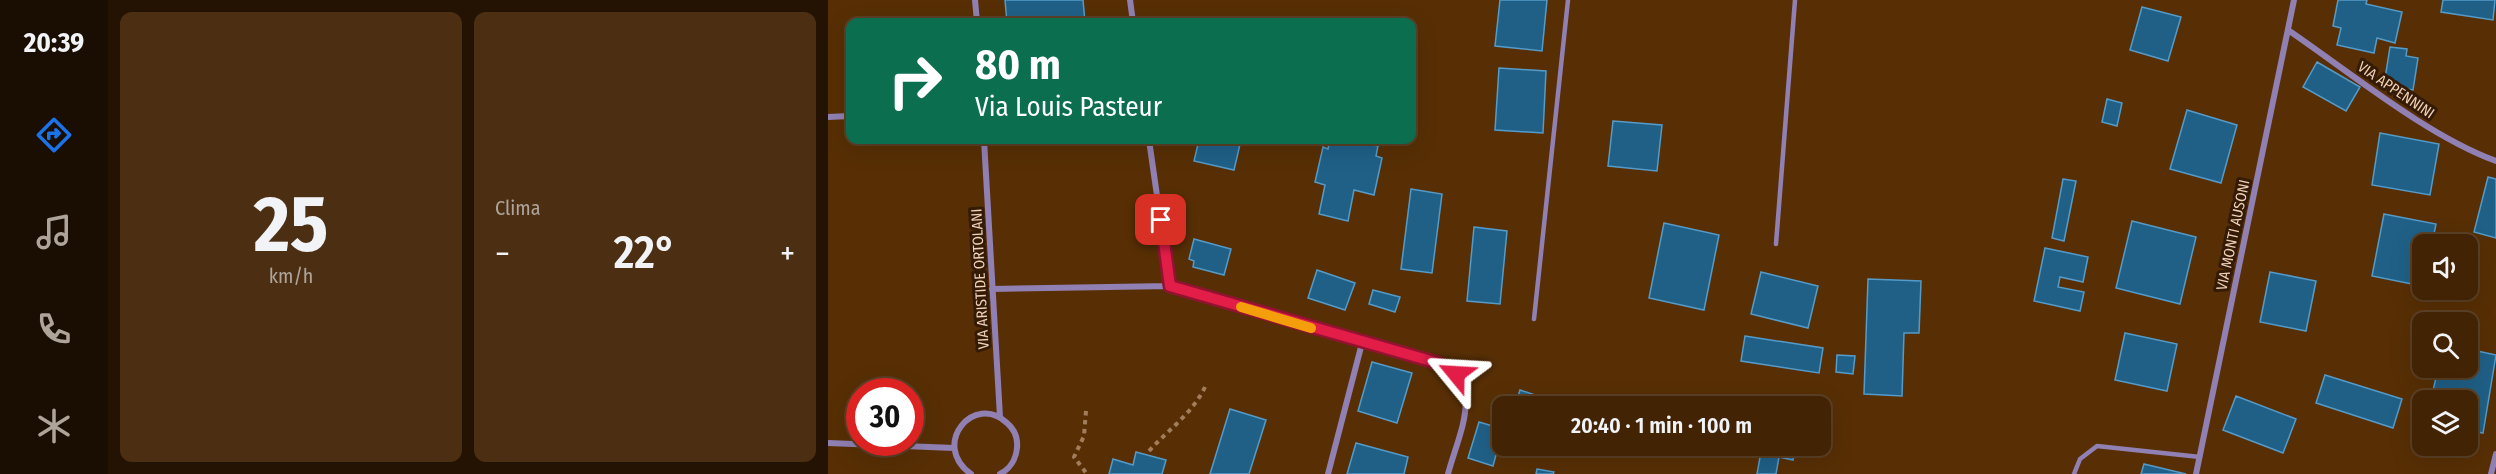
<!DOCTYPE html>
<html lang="it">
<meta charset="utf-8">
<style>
:root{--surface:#422304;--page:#4c2f13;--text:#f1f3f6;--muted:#aea49a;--line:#5a4026;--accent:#1a73e8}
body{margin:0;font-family:"Fira Sans Condensed",sans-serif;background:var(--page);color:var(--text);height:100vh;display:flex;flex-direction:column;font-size:22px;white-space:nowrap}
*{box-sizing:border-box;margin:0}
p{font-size:20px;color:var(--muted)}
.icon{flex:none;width:33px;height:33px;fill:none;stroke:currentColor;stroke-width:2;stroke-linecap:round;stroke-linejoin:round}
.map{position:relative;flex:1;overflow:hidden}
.side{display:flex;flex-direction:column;gap:12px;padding:12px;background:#241302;width:720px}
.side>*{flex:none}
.banner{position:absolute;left:18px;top:18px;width:570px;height:126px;border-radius:12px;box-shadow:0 6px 24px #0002,0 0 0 2px var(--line);background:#0b6e4f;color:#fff;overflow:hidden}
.controls{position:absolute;left:1584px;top:234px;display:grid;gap:12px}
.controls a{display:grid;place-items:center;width:66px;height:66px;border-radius:12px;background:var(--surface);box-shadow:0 6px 24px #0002,0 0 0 2px var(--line);font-size:30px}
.speed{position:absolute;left:18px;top:378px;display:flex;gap:12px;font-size:30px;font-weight:700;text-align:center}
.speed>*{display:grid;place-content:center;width:78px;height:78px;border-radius:50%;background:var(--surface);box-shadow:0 6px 24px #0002,0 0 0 2px var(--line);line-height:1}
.speed .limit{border:9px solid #d22;background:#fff;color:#111}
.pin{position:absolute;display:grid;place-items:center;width:51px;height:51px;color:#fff;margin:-26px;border-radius:12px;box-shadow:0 3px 9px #0006}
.me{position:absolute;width:66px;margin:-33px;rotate:297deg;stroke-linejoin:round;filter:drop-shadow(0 0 4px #0008)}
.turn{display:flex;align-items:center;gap:21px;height:126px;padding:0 30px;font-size:27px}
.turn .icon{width:78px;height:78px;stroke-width:2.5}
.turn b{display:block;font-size:42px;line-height:51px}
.big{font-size:45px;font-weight:600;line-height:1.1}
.side .widget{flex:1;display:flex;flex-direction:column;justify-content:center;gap:9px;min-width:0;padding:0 21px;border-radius:12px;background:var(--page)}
.side .dial{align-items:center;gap:0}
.dial b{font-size:78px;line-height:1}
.heat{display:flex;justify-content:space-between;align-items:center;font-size:33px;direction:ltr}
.side .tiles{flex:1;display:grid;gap:12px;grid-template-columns:repeat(2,1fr)}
.trip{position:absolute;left:664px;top:396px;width:339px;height:60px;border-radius:12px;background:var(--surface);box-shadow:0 6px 24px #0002,0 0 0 2px var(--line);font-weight:600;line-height:60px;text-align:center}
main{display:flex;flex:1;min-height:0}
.dock{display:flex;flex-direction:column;width:108px;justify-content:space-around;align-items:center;background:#1a0e02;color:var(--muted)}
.dock .icon{width:42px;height:42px}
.dock .current{color:var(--accent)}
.dock b{font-size:27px;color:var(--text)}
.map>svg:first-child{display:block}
.building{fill:#206087;stroke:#549bc9;stroke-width:1.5}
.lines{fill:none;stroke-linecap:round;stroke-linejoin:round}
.path{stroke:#a27d5c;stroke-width:4;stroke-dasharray:4.5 4.5;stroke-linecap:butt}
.lane{stroke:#9180b3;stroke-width:4.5}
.street{stroke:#9180b3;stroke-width:6}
.route-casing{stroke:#92132f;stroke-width:15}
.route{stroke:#e11d48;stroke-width:10}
.slow{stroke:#f59e0b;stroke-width:10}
.labels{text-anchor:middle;stroke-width:6;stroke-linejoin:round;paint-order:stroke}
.street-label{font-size:15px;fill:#f1d0b8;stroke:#331b06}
</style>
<main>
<nav class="dock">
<b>20:39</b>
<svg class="icon current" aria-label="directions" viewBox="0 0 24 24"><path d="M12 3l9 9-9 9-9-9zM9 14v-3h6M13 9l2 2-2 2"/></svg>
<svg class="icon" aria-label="music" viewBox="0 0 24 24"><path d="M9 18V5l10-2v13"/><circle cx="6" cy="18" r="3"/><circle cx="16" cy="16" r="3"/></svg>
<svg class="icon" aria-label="phone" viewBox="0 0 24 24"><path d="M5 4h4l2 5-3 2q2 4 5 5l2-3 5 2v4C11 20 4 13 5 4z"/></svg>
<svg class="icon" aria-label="climate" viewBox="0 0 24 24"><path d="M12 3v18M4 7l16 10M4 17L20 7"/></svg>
</nav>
<section class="side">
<div class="tiles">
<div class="widget dial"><b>25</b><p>km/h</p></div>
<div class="widget"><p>Clima</p>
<div class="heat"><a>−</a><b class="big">22°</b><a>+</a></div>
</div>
</div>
</section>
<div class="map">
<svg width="1668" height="474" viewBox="0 0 1668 474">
<rect width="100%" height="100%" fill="#582f05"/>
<path class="building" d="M177,0H255L257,22H179Z
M672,0H719L714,51L667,46Z
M1510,0H1539L1538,4L1574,12L1567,43L1549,38L1546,53L1509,45L1513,28L1505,26Z
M1615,0H1667L1665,20L1613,12Z
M1314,7L1353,17L1340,61L1302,50Z
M1562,47L1579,49L1578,56L1590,58L1585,90L1556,85Z
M1489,62L1532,87L1518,111L1475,87Z
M671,68L718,71L715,133L667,130Z
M1279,99L1294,103L1289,126L1274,122Z
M1359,110L1409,125L1393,183L1342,169Z
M785,121L834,125L829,171L780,166Z
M1552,133L1611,144L1602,195L1544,185Z
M371,140H413L406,170L366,161Z
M502,140H522L550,146L548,156L554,158L546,195L526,190L520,221L491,214L497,185L487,182L495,147L500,149Z
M1660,177L1668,179V238L1646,232Z
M1235,179L1248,181L1236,241L1224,238Z
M583,189L614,194L604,273L573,269Z
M1556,214L1608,224L1604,244H1594V286L1544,276Z
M1304,221L1368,237L1352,304L1288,288Z
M836,223L891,235L876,310L821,298Z
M646,227L679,231L672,304L639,301Z
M366,239L403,249L396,275L365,267L366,261L361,259Z
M1217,248L1260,257L1255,282L1232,277L1230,287L1256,292L1252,311L1206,301Z
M489,270L527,283L517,310L480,298Z
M933,272L990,286L980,328L923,314Z
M1442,272L1488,281L1478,331L1432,322Z
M1040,279L1093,281L1091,333H1076L1074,396L1036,394Z
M545,290L572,297L567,312L541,304Z
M1297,333L1349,344L1339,391L1287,380Z
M917,336L995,348L991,373L913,361Z
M1640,349L1668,355L1655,433L1640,430V400H1603L1610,368H1640Z
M1009,355L1027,356L1025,374L1008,372Z
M544,362L584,373L569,423L530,411Z
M1497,375L1574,399L1565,428L1488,403Z
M692,390L731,403L730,406H687Z
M1408,396L1468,419L1455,453L1395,430Z
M402,409L438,420L421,474H382Z
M651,422L675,429L665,466L640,458Z
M528,443L580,457L576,474H519Z
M934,446H968L965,460L951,457L948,474H929Z
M308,452L338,460L334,474H281L285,459L305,465Z
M1316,464L1358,474H1313Z
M709,469L726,472L725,474H708Z"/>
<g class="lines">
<path class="path" d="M258,411L256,436L246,457L259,474
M321,451C341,429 364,414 377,387"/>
<path class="lane" d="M948,244L967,0
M706,319L740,0
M1246,474L1252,459L1269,446L1372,457"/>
<path class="street" d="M147,0L149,22
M302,0L305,22
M1460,30C1523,73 1598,135 1668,161
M0,117L22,116
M156,140L172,417
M321,140L342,286L610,363C659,384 630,435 620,474
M164,289L342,286
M0,443L126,448
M143,474C102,445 146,392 179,423C186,429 190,438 189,448C188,459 182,469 172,474
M500,474L534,343
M1368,474L1466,0
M1663,474L1668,454"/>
</g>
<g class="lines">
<defs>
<path id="route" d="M333,220L342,286L610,363L628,374"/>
</defs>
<use href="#route" class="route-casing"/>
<use href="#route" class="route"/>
<path class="slow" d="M413,307L483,328"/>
</g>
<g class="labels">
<g class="street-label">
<text transform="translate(1568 90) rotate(34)" y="5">VIA APPENNINI</text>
<text transform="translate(1405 235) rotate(-78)" y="5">VIA MONTI AUSONI</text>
<text transform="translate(152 279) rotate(-93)" y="5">VIA ARISTIDE ORTOLANI</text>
</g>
</g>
</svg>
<div class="controls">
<a><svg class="icon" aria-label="sound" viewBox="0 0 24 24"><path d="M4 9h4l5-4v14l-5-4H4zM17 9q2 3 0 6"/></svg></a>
<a><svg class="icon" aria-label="search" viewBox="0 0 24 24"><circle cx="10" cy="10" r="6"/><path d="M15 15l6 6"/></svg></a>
<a><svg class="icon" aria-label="layers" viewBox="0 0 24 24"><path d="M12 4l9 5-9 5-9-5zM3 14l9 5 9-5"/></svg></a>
</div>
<div class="speed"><div class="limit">30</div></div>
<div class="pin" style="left:333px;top:220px;background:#d93025"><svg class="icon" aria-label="arrive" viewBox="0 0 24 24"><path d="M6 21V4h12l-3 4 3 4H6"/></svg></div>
<svg class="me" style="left:628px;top:374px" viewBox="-20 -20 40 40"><path d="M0-17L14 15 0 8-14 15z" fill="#e11d48" stroke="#fff" stroke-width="4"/></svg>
<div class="trip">20:40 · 1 min · 100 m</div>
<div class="banner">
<div class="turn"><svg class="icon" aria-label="right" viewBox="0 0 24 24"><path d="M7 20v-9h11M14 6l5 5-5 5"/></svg><div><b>80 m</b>Via Louis Pasteur</div></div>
</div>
</div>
</main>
